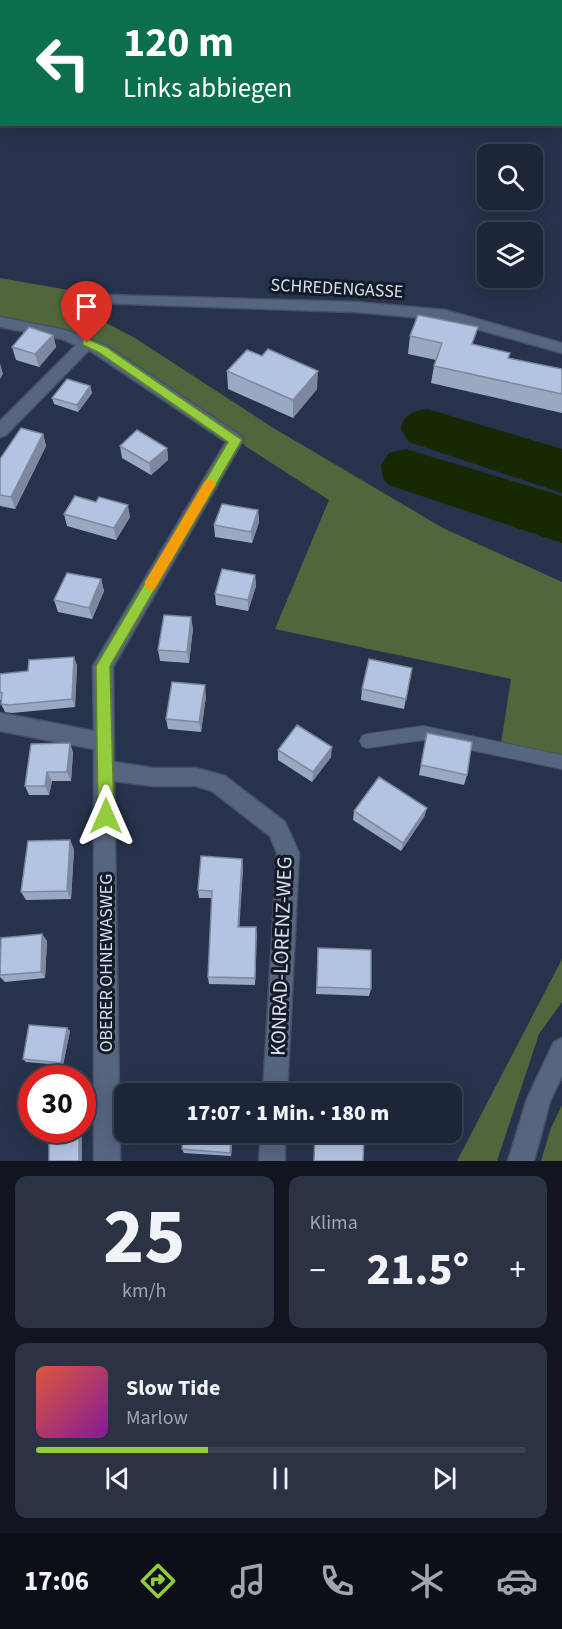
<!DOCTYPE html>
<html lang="de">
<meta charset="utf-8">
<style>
:root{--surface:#1d2639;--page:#2a3244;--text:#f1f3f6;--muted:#a0a5ae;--line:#3b4353;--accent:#93cd3d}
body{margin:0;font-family:"Source Sans 3",sans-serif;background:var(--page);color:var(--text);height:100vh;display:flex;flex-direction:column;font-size:22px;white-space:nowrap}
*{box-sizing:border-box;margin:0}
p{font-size:20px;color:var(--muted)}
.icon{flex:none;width:33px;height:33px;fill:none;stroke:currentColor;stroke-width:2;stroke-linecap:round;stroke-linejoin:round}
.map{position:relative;height:1161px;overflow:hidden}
.panel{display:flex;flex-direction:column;gap:15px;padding:15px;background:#10151f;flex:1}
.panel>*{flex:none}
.hud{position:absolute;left:0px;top:0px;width:562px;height:126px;box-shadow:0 3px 15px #0003,0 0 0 2px var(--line);background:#0b6e4f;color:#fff;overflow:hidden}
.tools{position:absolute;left:477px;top:144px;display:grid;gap:12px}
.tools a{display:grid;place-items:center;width:66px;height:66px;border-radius:12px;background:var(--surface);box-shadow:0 3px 15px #0003,0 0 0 2px var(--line);font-size:30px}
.speed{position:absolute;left:18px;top:1065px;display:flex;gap:12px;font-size:30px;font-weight:700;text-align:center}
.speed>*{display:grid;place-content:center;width:78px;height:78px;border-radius:50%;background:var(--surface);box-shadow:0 3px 15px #0003,0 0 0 2px var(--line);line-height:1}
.speed .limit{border:9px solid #d22;background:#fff;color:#111}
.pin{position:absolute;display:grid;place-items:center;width:51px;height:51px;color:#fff;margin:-62px -26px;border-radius:50% 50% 50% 0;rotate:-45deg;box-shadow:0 0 6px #0007}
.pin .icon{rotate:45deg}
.me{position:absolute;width:66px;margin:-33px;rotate:0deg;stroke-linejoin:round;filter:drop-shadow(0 0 4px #0008)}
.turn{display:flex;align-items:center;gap:21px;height:126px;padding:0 24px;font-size:27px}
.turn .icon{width:78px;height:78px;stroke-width:2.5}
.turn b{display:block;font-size:42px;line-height:51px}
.big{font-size:45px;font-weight:800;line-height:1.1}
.panel .widget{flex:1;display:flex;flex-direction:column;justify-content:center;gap:9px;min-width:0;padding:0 21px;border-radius:12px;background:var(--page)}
.panel .dial{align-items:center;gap:0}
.dial b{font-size:78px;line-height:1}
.song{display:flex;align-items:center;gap:18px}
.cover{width:72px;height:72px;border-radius:9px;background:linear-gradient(135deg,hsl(10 70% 55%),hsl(290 70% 35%))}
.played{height:6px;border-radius:3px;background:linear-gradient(90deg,var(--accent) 35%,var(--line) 35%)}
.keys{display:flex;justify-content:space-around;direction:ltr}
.heat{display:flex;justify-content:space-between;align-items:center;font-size:33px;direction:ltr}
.panel .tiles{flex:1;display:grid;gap:15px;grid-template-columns:1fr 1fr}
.widget:last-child{grid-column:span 2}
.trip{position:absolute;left:114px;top:1083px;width:348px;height:60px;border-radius:12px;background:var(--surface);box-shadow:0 3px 15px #0003,0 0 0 2px var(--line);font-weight:800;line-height:60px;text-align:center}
.tabs{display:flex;height:96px;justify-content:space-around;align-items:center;background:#0c0f17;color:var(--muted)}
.tabs .icon{width:42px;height:42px}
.tabs .on{color:var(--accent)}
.tabs b{font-size:27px;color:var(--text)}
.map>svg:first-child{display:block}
.green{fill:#52663b}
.water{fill:#182802}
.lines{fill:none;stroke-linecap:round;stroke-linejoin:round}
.lane-casing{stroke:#475166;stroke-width:2}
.street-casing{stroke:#475166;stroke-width:3}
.lane{fill:#566580;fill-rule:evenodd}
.street{fill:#566580;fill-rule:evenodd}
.wall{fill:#9aa8c2}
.shaded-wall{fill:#7d889e}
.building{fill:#b3c3e2;stroke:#7d889e;stroke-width:1.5}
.route{fill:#93cd3d;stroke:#608528;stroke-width:1.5}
.slow{fill:#f59e0b}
.labels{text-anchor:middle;stroke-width:6;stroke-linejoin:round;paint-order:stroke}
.street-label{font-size:18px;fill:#d6dfef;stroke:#151b26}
.near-street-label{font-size:21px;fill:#d6dfef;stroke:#151b26}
</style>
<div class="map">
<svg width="562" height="1161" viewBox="0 0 562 1161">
<rect width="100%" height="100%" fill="#27334c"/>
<path class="green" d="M0,278L103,296L106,307L95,317L135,338L270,426L443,528L562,582V770L499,756L511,679L275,629L329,500L245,446L235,431L89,339L56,329L0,319Z
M562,959V1002L539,1034L497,1161H457Z
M562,1105V1161H541L551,1128Z"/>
<path class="water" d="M427,409L562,449V493L409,442L401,430C402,415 413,411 427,409Z
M406,449L562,496V543L389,485L383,479L381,465L389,453Z"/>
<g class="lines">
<defs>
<path id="lane" d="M423,726L562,755V769L423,740L367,748L362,746L360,741L362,736L367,734Z"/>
<path id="street" d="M105,295L356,302L445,310L562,343V353L445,320L356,312L100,303L98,300Z
M0,317L65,330L107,346L241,436L243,440L113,667L114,762L153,768H196L225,776L285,822L299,853L287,1094H263L277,853L270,836L212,791L196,786H153L114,781L120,1161H94V749L0,731V713L94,731L93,666L226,442L89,350L6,435L0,437V421L76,345L62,339L0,327Z
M562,1038V1076L550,1101L534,1161H508L527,1099L554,1042Z
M261,1132H285V1161H259Z"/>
</defs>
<use href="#lane" class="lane-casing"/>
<use href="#street" class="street-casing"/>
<use href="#lane" class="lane"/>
<use href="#street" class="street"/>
</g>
<path class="wall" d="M53,335L56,347L39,367L16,360L12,347Z
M410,336L474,345L508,358L562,369V413L431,383L434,366L436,360L408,354Z
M262,356L317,389L293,418L228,389L227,371Z
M90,386L92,393L78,412L54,404L52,398Z
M43,434L46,446L15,509L0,506V459Z
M120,446L167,448L168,460L151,475L122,458Z
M96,502L130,517L116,540L67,526L64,514Z
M258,510L259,522L252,543L215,537L214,525Z
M255,575L256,586L248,611L216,605L215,594Z
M101,579L104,591L92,619L58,612L54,600Z
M193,628L189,663L160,661L158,650Z
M77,665L75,707L12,713L5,712L1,704L2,700H0V674L28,671Z
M412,668L404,709L361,700L362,689Z
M206,696L201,732L168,729L166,719Z
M427,733L467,775L464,785L419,775Z
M278,750L331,757L312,782L278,760Z
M73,752L71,781H52L49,795H29L25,786Z
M427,808L424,817L401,851L353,820L354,811Z
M74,849L71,899L26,900L21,892Z
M242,859L243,867L239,927H256L255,985L209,984L208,977L212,898H199L198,890Z
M42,934L47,941L45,978L5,982L0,977V959Z
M318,948L371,989L369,996L316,994Z
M67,1028L70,1031L63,1065L26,1062L23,1059Z
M184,1132H233L231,1156L184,1153L182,1149Z"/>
<path class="shaded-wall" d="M53,335L56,347L39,367L35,354Z
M0,363L3,374L0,379Z
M318,371L317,389L293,418V400Z
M90,386L92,393L78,412L77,405Z
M43,434L46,446L15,509L11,497Z
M167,448L168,460L151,475L149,463Z
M128,505L130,517L116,540L114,528Z
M258,510L259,522L252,543L251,532Z
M255,575L256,586L248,611V600Z
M101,579L104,591L92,619L89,608Z
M191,617L193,628L189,663L187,652Z
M74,657L77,665L75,707L72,699Z
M205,685L206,696L201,732L199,722Z
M70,743L73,752L71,781L67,772Z
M332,747L331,757L312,782L313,772Z
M47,772L52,781L49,795L45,786Z
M427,808L424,817L401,851L403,843Z
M70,840L74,849L71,899L67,891Z
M242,859L243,867L239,934L238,927Z
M256,927L257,934L255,985V978Z
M42,934L47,941L45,978L41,972Z
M67,1028L70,1031L63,1065L61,1063Z
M79,1130H82V1161H79Z
M232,1132H233L231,1156L230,1153Z"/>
<path class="building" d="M418,315L478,327L472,344L510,353L508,358L562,369V394L434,366L442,343L410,336Z
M29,327L53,335L35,354L12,347Z
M268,349L318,371L293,400L227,371L247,350L262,356Z
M67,379L90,386L77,405L52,398Z
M21,428L43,434L11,497L0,495V459Z
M137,430L167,448L149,463L120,446Z
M75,496L96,502L99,497L128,505L114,528L64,514Z
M222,504L258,510L251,532L214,525Z
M222,569L255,575L248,600L215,594Z
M67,573L101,579L89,608L54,600Z
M164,615L191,617L187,652L158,650Z
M74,657L72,699L9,705L1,704L2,693L0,692V674L28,671L29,660Z
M369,659L412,668L406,699L362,689Z
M172,682L205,685L199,722L166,719Z
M297,725L332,747L313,772L278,750Z
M427,733L472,742L467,775L421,765Z
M70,743L67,772H47L45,786H25L31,744Z
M379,777L427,808L403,843L354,811Z
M70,840L67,891L21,892L28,841Z
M201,856L242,859L238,927H256L255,978L208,977L212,891L198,890Z
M42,934L41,972L0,975L1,938Z
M318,948L371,950V989L317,987Z
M29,1025L67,1028L61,1063L23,1059Z
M49,1130H79V1161H49Z
M184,1132H232L230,1153L182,1149Z
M315,1134L364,1138L363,1161H314Z"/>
<path class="route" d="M87,339L106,347L242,440L110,666L114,816L111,821L106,824L100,821L98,816L96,666L228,442L98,352L83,345V340Z"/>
<path class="slow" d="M210,479L216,484L154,590H145V582L205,481Z"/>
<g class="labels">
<g class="street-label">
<text transform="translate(337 288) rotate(3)" y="6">SCHREDENGASSE</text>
<text transform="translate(106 963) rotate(-90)" y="6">OBERER OHNEWASWEG</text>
</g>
<g class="near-street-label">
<text transform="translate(281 956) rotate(-88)" y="7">KONRAD-LORENZ-WEG</text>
</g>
</g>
</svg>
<div class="tools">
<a><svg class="icon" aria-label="search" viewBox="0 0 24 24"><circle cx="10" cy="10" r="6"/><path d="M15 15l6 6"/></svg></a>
<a><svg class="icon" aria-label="layers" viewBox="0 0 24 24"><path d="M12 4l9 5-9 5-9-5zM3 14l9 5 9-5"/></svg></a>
</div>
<div class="speed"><div class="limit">30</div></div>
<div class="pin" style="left:87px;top:343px;background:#d93025"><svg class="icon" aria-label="arrive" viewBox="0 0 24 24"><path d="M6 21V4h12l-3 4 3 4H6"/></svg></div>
<svg class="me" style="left:106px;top:816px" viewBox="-20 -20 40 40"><path d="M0-17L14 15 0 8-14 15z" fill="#93cd3d" stroke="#fff" stroke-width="4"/></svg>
<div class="trip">17:07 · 1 Min. · 180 m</div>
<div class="hud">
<div class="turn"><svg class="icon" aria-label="left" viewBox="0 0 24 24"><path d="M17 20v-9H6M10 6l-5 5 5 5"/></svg><div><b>120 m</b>Links abbiegen</div></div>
</div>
</div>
<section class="panel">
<div class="tiles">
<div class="widget dial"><b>25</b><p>km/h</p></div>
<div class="widget"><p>Klima</p>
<div class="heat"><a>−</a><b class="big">21.5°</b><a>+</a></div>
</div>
<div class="widget">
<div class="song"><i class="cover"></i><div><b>Slow Tide</b><p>Marlow</p></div></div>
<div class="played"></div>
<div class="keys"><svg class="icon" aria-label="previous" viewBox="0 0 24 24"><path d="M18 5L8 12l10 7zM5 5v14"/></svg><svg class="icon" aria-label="pause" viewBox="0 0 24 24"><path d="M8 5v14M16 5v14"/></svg><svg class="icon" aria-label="next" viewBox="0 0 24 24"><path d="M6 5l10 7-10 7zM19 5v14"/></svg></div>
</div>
</div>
</section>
<nav class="tabs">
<b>17:06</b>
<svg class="icon on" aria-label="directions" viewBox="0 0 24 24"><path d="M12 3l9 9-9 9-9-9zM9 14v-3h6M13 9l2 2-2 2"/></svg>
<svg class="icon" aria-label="music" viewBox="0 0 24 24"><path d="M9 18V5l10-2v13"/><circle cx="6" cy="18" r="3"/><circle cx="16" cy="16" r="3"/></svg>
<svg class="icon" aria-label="phone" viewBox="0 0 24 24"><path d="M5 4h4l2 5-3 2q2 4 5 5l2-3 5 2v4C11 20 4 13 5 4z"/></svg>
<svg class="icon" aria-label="climate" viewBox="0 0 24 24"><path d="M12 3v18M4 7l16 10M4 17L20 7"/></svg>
<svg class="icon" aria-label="car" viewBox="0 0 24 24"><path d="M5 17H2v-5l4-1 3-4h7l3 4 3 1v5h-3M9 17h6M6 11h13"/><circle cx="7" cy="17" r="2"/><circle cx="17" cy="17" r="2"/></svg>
</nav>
